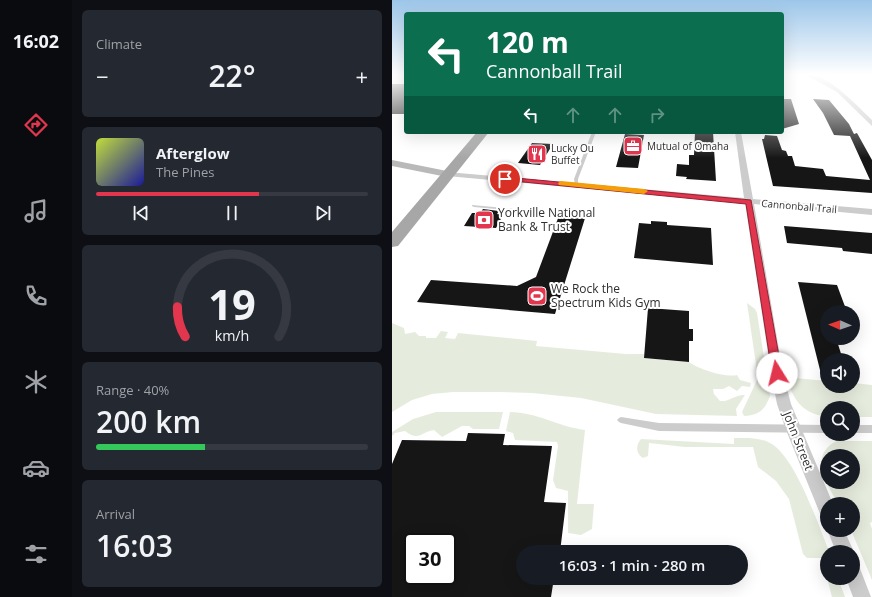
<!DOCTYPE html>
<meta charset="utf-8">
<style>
:root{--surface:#171b24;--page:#242831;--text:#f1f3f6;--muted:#9ea1a6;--line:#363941;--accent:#e1364e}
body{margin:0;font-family:"Open Sans",sans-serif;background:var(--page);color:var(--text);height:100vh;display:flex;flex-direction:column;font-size:15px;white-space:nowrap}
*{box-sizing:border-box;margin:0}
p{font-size:13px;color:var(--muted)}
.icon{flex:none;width:22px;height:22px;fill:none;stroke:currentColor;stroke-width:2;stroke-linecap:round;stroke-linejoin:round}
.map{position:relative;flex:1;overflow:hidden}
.side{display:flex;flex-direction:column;gap:10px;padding:10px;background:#0d0f14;width:320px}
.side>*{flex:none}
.banner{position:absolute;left:12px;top:12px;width:380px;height:122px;border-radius:4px;box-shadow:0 4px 16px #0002;background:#0b6e4f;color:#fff;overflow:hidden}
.needle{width:26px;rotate:272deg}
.fabs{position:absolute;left:428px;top:305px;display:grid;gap:8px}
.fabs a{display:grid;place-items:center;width:40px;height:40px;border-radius:50%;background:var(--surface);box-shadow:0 4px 16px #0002;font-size:20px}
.speed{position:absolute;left:12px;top:533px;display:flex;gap:8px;font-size:20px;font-weight:700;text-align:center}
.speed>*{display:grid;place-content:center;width:52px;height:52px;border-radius:50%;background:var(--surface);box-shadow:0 4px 16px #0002;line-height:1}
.speed .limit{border:2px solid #111;border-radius:6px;background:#fff;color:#111}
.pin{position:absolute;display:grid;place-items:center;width:34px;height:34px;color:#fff;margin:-17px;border:2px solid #fff;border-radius:50%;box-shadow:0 1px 4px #0007}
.me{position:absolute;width:44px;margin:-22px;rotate:351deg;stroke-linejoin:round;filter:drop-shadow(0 0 3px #0008)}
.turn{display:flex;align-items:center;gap:14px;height:84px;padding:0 16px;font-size:18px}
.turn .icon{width:52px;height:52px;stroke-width:2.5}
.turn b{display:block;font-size:28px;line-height:34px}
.lanes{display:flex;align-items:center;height:38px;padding:0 16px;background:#0003;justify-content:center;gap:20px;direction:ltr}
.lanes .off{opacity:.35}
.big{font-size:30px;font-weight:600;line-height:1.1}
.side .widget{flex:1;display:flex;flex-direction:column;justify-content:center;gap:6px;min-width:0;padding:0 14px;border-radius:6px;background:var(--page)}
.side .dial{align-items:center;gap:0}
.dial svg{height:104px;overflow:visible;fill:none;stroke:var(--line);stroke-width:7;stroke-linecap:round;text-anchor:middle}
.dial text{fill:var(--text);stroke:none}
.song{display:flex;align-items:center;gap:12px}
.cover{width:48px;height:48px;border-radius:6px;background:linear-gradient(135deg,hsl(70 70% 55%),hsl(240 70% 35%))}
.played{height:4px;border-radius:2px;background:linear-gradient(90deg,var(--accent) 60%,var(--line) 60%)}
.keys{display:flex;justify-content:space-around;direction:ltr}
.heat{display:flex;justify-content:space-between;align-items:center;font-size:22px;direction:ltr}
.charge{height:6px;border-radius:3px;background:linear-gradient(90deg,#34c759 40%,var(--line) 0)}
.trip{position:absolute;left:124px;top:545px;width:232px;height:40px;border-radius:20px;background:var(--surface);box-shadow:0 4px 16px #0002;font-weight:600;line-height:40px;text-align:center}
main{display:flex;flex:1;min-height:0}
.tab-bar{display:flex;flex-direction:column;width:72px;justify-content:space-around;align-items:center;background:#090b0e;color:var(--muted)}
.tab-bar .icon{width:28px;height:28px}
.tab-bar .selected{color:var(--accent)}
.tab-bar b{font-size:18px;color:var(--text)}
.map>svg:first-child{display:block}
.green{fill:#e6ecdd;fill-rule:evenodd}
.building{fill:#161616;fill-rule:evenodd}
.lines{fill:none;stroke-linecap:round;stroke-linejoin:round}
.lane{fill:#ccc;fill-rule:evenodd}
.street{fill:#ccc;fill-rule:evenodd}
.secondary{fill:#b9b9b9;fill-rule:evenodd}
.primary{fill:#a7a7a7;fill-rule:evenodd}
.route{fill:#e1364e;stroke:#922333}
.slow{fill:#f59e0b}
.labels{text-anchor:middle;stroke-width:4;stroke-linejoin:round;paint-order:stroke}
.far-poi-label{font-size:10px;fill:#2f2f2f;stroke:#fff;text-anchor:start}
.far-street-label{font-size:10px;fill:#2f2f2f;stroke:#fff}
.poi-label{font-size:12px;fill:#2f2f2f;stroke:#fff;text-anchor:start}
.street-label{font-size:12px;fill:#2f2f2f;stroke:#fff}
</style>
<main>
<nav class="tab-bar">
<b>16:02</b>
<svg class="icon selected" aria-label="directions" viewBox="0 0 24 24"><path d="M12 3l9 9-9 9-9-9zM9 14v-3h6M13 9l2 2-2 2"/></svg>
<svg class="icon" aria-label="music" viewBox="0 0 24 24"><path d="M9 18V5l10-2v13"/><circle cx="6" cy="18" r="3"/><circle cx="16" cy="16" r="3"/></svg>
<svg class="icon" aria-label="phone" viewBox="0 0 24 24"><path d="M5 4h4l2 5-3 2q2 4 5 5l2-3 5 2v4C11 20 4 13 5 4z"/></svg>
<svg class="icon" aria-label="climate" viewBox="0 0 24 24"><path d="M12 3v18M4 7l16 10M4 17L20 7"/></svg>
<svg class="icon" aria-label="car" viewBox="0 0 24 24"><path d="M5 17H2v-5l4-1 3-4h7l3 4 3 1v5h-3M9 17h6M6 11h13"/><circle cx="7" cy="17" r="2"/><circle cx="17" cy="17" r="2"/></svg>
<svg class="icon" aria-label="filters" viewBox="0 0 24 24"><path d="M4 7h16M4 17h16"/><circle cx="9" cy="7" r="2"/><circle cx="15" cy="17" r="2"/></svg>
</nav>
<section class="side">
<div class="widget"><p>Climate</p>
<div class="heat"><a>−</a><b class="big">22°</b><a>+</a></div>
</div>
<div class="widget">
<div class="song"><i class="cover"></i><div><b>Afterglow</b><p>The Pines</p></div></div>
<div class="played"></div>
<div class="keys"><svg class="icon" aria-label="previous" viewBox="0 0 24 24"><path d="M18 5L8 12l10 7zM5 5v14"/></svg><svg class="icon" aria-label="pause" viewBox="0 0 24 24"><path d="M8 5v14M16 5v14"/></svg><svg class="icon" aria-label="next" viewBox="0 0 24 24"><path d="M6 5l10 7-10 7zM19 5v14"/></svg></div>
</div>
<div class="widget dial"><svg viewBox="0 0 100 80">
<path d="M14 69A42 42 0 1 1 86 69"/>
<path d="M14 69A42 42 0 0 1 8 46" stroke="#e1364e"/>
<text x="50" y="56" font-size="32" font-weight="700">19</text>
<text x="50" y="72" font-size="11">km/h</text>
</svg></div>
<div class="widget"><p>Range · 40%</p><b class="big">200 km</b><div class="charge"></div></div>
<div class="widget"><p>Arrival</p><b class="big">16:03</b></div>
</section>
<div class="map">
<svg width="480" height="597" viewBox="0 0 480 597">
<rect width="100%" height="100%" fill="#fff"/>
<path class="green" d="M355,303L363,309L365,313L378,396C373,410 367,415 352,416L350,412L366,378Z
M0,323L12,328L13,334L23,332L27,336H34V338H44L49,331L56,332L53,338L63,339L66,333L145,341L144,346L234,354H252V358L297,362C306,369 334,378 345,375L348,380L359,383L358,387L350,386L345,391L337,386L331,389H321L322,394L328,401C337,402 344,394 353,395L344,409L345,416L264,414L189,398L140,393L107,392H61L40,394L20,400L0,412Z
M393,370H402L404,378L435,381V386H461V383L480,385V417H461V408H435V417C406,413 399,395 393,370Z
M44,412H111L107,429H81L77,426H70L50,437L42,430C28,432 28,442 13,431L3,433L0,436V432L21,419Z
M118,412C145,412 167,427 193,430L185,504H202L200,529L189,535L176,533V491L164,488L161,480L166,446L165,442L123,440L121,433L114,431Z
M342,438C354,438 367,437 378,443C403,456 426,524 437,551L435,552V577L430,558H415L411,554L397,499L384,481L366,467L361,447H293L257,443L256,456L251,458C243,453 244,445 249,439L342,444Z
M445,441H480V522L478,523L480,529V580L459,530H461V504H446C435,484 416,454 445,441ZM435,456H461V482H435Z
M435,578H446L453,597H440Z"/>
<path class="building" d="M0,84H14V114H0Z
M390,99H399L407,124L390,129Z
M421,99L437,100L457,124L462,134L465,133L480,160V193L381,186L370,139H372L373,135L385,136L390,150L394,151L396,156H400L403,166L431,169L434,176L478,180L458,136L442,135L431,113Z
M303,132H321L324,181L294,179L295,177L284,176L285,164L297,165V155H302Z
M233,134L252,135L246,168L224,167Z
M140,143L161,144L148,165L126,163Z
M91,209L107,211L105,214L111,215L104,228L72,226L80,213H88Z
M168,213L194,215L163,314L25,302L39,280L125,286L144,277Z
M259,221L275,222V225L319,228L321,265L242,258L247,223L259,224Z
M392,226L480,233V254L451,251L450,248L395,243Z
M406,282L445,285L455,312H435V338L445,341L451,360H435V382H431Z
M256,308L297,311V329H301V341H297V362L252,358Z
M76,433L113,434L111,445L160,446L152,502L174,503L168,552H131V578H162L159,597H0V464L10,440L74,441ZM21,542H55V576H21Z"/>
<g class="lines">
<path class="lane" d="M200,132H204L186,179V184L184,185H183L182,179Z
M80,205L125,209L127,210L125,211L82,207L80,206Z
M229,417L267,423L435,425V433L267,431L229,423L227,422L225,420L227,418Z
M461,425H480V433H461Z"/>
<path class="street" d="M414,75C435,72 466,107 480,120V126L445,92Z
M343,132H349L361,199L480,209V215L362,204L391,373L399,404L441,504H435V518L429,516L394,430L385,404L379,373L353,203L55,176L51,174L55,172L352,198Z
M435,529L452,530L462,552L461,554V552H444Z
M461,563L467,566L479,597H461L454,578H461Z"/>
<path class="secondary" d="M0,160L55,171L61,174L55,177L0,166Z"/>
<path class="primary" d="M85,132H97L6,246L0,247V232Z"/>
</g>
<linearGradient id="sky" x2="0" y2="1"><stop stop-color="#9cc6e9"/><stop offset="0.47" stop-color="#fff"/><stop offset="1" stop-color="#fff" stop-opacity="0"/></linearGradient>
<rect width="480" height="158" fill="url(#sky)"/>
<path class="route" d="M113,177L359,200L390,373L389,376L385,377L381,376L380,373L354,204L111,180L110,179Z"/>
<path class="slow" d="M169,181L252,189L256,191L252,194L167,185L166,183Z"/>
<defs>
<symbol id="office-square" viewBox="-11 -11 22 22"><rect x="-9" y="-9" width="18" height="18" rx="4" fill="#e1364e" stroke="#fff"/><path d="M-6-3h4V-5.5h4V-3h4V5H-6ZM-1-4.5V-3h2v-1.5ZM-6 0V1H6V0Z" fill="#fff"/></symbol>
<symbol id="restaurant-square" viewBox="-11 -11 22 22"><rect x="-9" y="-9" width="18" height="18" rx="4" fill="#e1364e" stroke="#fff"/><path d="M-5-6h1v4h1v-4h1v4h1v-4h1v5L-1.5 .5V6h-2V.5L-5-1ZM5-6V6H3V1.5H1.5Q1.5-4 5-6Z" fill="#fff"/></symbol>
<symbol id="bank-square" viewBox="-11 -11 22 22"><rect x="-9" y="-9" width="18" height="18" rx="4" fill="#e1364e" stroke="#fff"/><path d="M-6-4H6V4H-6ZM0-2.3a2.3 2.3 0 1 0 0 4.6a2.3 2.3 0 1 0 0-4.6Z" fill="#fff"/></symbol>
<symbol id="stadium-square" viewBox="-11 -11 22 22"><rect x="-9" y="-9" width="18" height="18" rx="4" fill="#e1364e" stroke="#fff"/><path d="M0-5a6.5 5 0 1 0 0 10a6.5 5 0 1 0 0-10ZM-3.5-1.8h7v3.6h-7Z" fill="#fff"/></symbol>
</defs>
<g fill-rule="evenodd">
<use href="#office-square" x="230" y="135" width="22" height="22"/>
<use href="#restaurant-square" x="134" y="143" width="22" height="22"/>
<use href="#bank-square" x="81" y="209" width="22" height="22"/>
<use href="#stadium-square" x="134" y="285" width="22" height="22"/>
</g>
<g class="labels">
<g class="far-poi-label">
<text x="255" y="150">Mutual of Omaha</text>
<text x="159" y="152">Lucky Ou<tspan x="159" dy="12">Buffet</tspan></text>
</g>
<g class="far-street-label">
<text transform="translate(407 206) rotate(5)" y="4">Cannonball Trail</text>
</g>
<g class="poi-label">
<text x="106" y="217">Yorkville National<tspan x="106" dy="14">Bank &amp; Trust</tspan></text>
<text x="159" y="293">We Rock the<tspan x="159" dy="14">Spectrum Kids Gym</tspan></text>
</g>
<g class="street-label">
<text transform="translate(406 441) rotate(68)" y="4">John Street</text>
</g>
</g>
</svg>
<div class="fabs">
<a><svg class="needle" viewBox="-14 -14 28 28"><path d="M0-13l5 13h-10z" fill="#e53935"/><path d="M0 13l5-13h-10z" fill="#9ea1a6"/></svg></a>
<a><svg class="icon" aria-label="sound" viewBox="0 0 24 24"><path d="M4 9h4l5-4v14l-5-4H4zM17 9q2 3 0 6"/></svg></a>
<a><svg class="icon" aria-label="search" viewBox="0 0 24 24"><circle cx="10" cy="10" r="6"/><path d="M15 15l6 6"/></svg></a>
<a><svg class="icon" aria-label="layers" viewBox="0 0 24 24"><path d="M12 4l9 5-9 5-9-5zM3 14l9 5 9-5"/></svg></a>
<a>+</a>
<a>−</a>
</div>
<div class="speed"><div class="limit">30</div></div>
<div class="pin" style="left:113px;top:179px;background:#d93025"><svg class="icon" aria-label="arrive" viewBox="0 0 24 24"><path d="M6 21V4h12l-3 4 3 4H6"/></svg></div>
<svg class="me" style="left:385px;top:373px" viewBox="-20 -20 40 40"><circle r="19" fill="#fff"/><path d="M0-13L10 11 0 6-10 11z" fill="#e1364e"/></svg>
<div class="trip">16:03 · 1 min · 280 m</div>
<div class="banner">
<div class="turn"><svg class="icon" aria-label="left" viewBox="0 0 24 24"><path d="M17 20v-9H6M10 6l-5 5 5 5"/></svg><div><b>120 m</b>Cannonball Trail</div></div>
<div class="lanes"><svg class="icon" aria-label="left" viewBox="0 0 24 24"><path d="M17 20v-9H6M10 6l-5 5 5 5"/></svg><svg class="icon off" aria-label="ahead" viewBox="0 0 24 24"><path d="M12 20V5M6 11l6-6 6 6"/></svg><svg class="icon off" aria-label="ahead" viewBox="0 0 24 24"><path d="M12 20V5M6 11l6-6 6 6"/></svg><svg class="icon off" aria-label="right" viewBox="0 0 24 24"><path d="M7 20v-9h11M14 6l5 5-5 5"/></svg></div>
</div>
</div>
</main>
